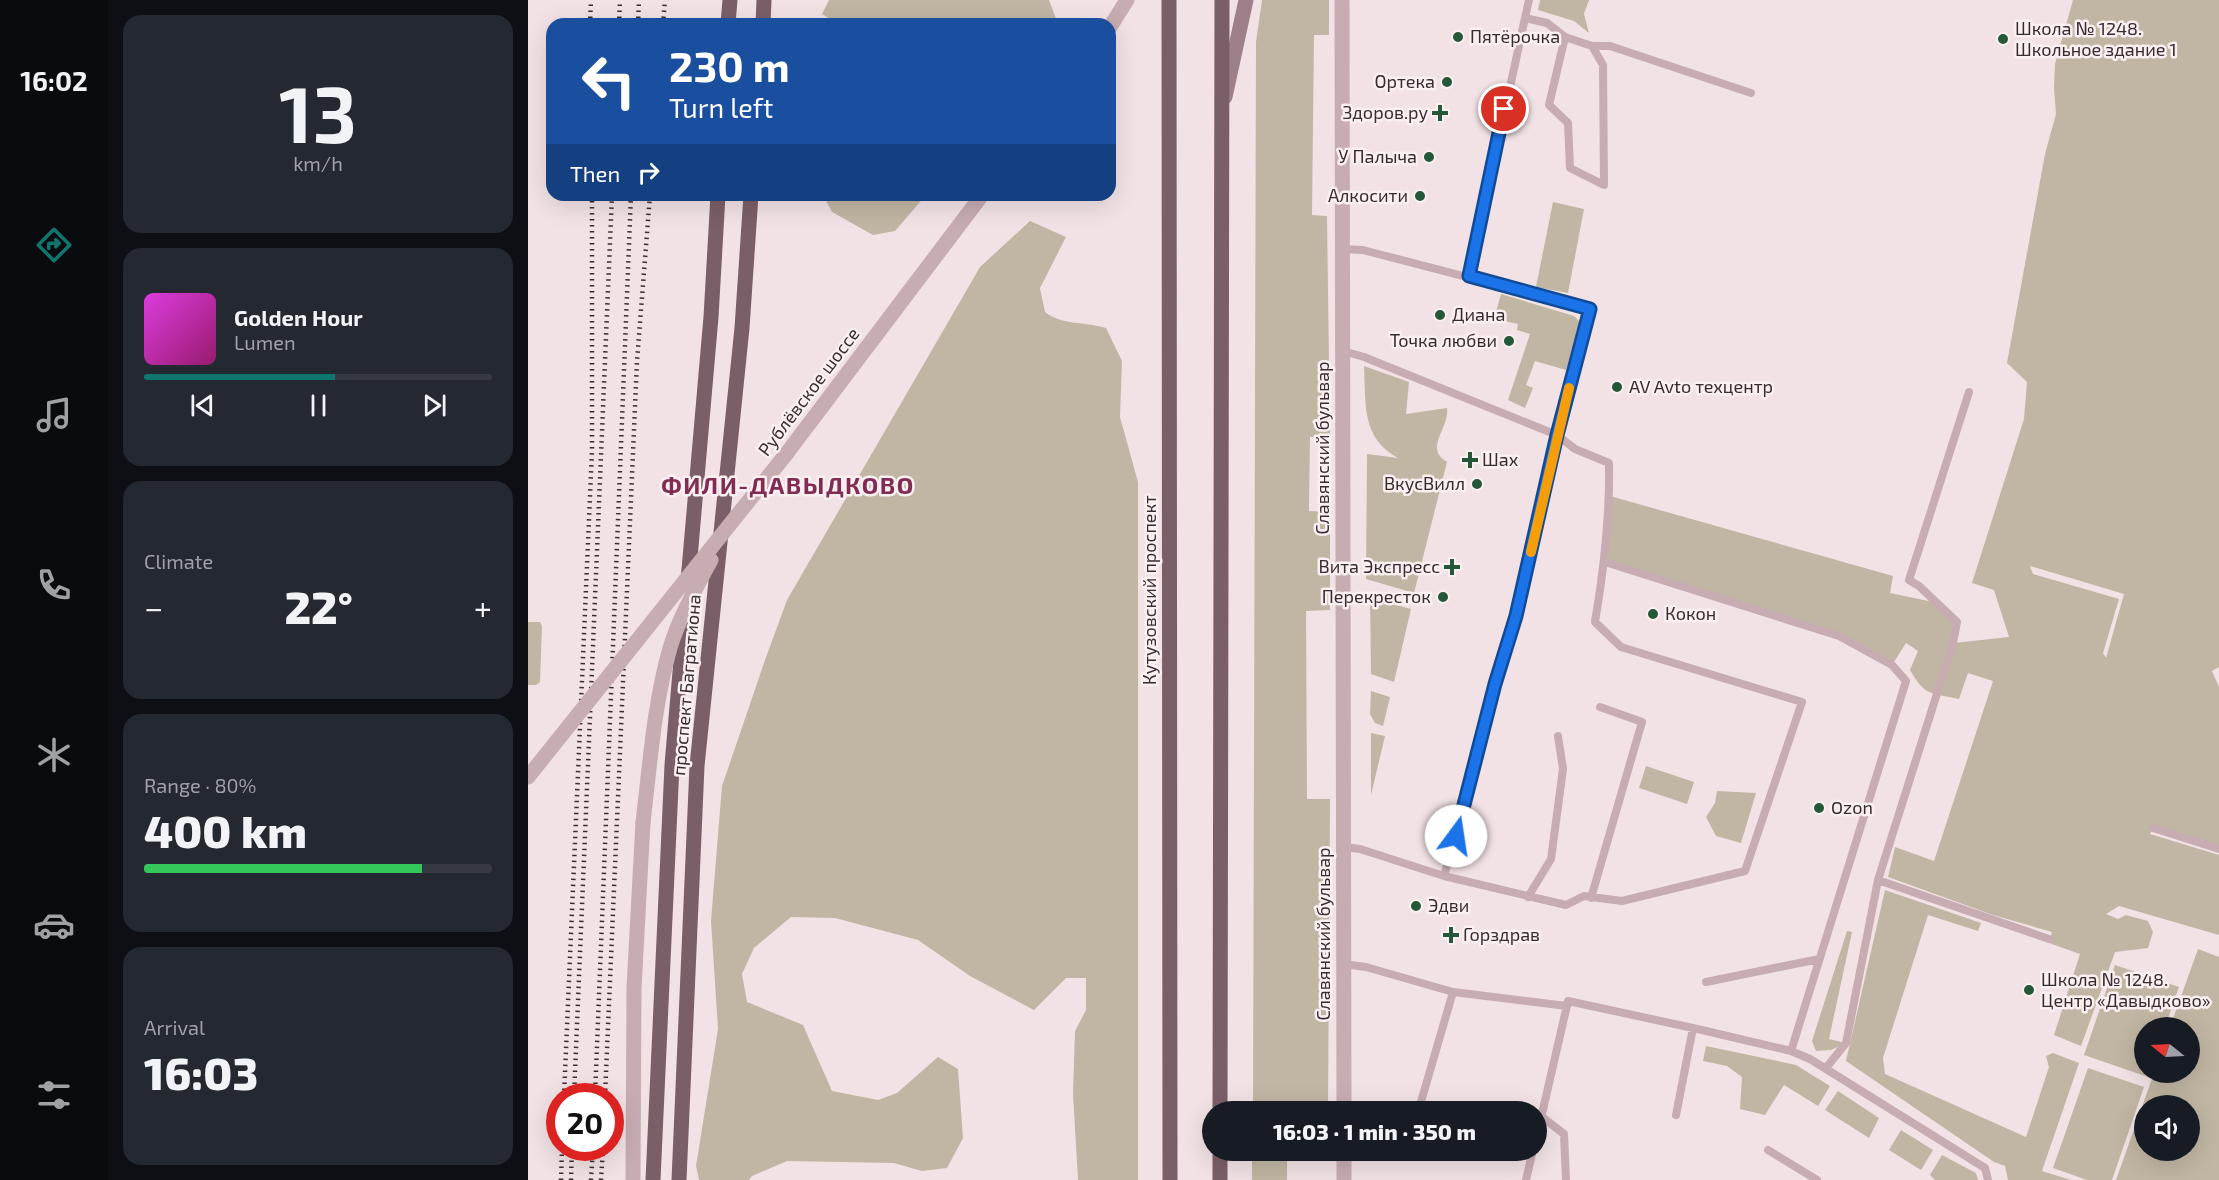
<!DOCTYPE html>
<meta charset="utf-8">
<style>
:root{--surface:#171b24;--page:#242831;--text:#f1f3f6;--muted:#9ea1a6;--line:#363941;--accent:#0f766e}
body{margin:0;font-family:"Exo 2",sans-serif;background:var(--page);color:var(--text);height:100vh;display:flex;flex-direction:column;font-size:22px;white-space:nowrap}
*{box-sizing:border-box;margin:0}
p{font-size:20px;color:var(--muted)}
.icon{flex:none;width:33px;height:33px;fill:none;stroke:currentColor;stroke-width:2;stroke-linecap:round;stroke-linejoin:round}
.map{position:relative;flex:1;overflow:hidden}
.panel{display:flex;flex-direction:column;gap:15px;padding:15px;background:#0d0f14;width:420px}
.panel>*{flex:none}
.top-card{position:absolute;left:18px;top:18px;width:570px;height:183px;border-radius:18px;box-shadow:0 6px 24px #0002;background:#1a4fa0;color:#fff;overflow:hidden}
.needle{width:39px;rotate:288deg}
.controls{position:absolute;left:1606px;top:1017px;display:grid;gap:12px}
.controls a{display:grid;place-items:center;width:66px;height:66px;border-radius:50%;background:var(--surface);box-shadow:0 6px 24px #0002;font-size:30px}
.speed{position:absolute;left:18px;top:1083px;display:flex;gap:12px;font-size:30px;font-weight:700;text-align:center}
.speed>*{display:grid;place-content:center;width:78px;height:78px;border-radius:50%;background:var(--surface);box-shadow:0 6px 24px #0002;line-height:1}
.speed .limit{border:9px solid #d22;background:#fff;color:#111}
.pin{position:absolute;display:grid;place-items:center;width:51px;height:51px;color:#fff;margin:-26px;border:3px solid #fff;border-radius:50%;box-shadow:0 2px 6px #0007}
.me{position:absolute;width:66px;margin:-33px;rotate:14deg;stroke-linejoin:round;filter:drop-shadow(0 0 4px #0008)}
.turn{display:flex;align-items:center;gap:21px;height:126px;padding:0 24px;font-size:27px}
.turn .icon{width:78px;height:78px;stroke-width:2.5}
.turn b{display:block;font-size:42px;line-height:51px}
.then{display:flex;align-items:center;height:57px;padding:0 24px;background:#0003;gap:12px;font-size:22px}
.big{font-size:45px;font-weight:800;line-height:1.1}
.panel .card{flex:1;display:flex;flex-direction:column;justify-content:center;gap:9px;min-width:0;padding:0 21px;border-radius:18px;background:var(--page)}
.panel .dial{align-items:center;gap:0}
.dial b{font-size:78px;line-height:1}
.song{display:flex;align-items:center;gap:18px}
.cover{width:72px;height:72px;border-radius:9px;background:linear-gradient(135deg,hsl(300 70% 55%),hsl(320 70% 35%))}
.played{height:6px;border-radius:3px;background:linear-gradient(90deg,var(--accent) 55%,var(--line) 55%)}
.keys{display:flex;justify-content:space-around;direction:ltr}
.heat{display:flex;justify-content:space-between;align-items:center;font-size:33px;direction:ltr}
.charge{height:9px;border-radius:4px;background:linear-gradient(90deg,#34c759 80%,var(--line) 0)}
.trip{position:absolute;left:674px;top:1101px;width:345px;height:60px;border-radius:30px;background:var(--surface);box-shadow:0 6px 24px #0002;font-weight:800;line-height:60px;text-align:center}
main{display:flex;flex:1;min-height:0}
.menu{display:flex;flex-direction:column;width:108px;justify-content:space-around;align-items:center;background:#090b0e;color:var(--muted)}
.menu .icon{width:42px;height:42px}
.menu .active{color:var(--accent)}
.menu b{font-size:27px;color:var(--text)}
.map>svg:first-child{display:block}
.green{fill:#c1b6a3;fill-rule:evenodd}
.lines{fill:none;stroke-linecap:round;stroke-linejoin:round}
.service{stroke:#c7acb2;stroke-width:8}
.tertiary{stroke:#c7acb2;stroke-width:15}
.secondary{stroke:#9e808a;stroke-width:15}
.primary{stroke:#7a5f68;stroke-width:15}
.rail{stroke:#392c31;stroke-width:4.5;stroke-dasharray:1.5 4.5;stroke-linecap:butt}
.tertiary-bridge{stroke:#c7acb2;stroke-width:15}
.route-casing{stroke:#114b97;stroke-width:15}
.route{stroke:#1a73e8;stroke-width:10}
.slow{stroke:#f59e0b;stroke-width:10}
.poi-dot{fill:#255838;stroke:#faeff1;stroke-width:2}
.labels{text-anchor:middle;stroke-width:5;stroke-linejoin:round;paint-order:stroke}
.poi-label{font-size:18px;fill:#392c31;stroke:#faeff1;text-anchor:start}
.street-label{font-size:18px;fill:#392c31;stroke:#faeff1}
.district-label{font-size:24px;font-weight:bold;letter-spacing:1.5px;fill:#822c53;stroke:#faeff1}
</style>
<main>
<nav class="menu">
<b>16:02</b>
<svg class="icon active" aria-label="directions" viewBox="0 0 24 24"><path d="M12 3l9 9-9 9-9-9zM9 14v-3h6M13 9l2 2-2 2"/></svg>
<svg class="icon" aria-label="music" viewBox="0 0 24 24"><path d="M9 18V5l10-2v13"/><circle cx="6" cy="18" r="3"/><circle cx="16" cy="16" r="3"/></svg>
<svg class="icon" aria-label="phone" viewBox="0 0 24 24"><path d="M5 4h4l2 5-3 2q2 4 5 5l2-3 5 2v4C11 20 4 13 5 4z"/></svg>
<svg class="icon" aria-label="climate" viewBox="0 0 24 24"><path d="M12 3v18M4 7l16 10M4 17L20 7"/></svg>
<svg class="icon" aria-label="car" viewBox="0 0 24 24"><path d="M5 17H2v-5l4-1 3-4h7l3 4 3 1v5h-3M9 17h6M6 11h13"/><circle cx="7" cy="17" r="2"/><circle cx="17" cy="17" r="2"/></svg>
<svg class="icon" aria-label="filters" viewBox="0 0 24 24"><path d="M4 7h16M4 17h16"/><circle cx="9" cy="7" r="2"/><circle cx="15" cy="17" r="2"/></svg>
</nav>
<section class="panel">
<div class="card dial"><b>13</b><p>km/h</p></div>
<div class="card">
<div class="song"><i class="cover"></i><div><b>Golden Hour</b><p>Lumen</p></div></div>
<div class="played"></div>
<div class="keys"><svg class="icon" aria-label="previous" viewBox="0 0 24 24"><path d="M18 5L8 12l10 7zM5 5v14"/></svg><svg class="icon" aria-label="pause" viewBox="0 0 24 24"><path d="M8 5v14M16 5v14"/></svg><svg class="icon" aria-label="next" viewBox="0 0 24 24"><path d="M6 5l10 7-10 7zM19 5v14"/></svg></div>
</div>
<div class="card"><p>Climate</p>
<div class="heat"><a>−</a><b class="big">22°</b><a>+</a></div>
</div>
<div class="card"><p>Range · 80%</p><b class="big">400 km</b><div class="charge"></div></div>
<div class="card"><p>Arrival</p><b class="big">16:03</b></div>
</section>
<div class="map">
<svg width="1691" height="1180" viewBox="0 0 1691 1180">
<rect width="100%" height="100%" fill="#f2e2e5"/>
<path class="green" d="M301,0H521L530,24H310L294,14Z
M734,0H801V35H786L784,215L799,216L802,437H782L781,511L802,512V610L778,611L779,799H802L800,1111H725L728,42Z
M1012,0H1061L1056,14L1061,33L1046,21L1010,10Z
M1545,0H1691V667L1684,671L1691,687V847L1625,828L1622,834L1691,855V935L1591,906L1578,914L1590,919L1598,915L1620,921L1625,932L1620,948L1587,952L1553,1046L1526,1035L1552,954L1521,943L1524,932L1465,915L1360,877L1367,847L1406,861L1465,681L1440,673L1431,699C1402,693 1397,696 1382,670L1390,651L1378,643L1364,665L1311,636L1077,562L1082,496L1365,576L1362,593L1410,603L1429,622L1426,643L1481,637L1466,590L1444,583L1496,419L1499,382L1479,363L1517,154L1528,114L1526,89L1527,64ZM1502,566L1596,594L1578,658L1575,653L1591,599L1505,574Z
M295,195H398L367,231L345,235L304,212Z
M1025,202L1056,209L1040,293L1008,287Z
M502,221L538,237L512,288L517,312C536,326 554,321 578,328L594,361L592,417L610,482V1180H550L545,1094L547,1031L558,1010V978H538L506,1010L442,976L390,940L307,918L263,917L226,948L214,974L219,1002L275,1025L304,1091L350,1100L369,1093L410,1057L430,1069L435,1138L419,1168L394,1171L366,1163L259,1161L224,1176L221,1180H171L168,1166L190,1029L183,921L194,786L237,660L259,600L452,267Z
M973,294L1046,316L1052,322L1038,370L1007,361L998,385L1005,388L997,408L980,400L1002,334L989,330L990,324L966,319Z
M836,366L881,382L878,414L919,408C922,428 895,448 919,462L886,593L838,579L839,454L870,458C833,438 838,404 836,366Z
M842,598L883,609L866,682L843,674Z
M0,622H12L14,626L12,682L8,685H0Z
M843,691L862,697L855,726L847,723L842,714Z
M843,733L857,736L843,795Z
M1118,766L1166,782L1159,804L1111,788Z
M1189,791L1228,793L1213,843L1188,836L1178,817L1187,803Z
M1357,890L1453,923L1450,931L1400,915L1355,1058L1357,1074L1498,1137L1521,1067L1518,1056L1525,1053L1551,1063L1514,1171L1543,1180H1480L1477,1166L1466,1162L1318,1061Z
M1319,931L1324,932L1301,1039L1318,1043L1303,1050L1288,1051L1284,1041Z
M1670,949L1691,957V1180H1588L1626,1073L1662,1072V1028L1642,1027ZM1617,1106H1662V1150H1617Z
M1587,965L1651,987L1637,1027L1617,1028V1072L1622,1073L1620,1077L1556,1055Z
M1178,1046L1268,1065L1302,1086L1290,1106L1256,1085L1237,1115L1212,1109L1214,1077L1199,1066L1175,1061Z
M1560,1068L1616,1087L1584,1180H1559L1525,1168Z
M1310,1091L1351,1118L1341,1138L1297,1110Z
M1373,1130L1405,1150L1393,1170L1361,1150Z
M724,1151H759V1180H724Z
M1414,1155L1448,1173L1450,1180H1407L1402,1175Z"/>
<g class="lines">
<path class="service" d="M1001,0L997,18L1019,23L1037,37
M1064,46L1075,65L1076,185L1042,168L1040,123L1021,105L1037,37L1064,46H1082L1223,93
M814,249L835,250L1062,309L1029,435L1047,449L1081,463C1082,517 1076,569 1067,622L1093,647L1274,702L1217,871L1094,901L1056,896L1038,905L916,876L832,849L816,847
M941,276L997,18
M815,351L836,357L1029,435L988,616L916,876
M1077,562L1311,636L1364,665L1378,681L1263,1051
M1625,828L1691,849
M1350,880L1521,939
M1000,897L1023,859L1035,769L1030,736
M1063,898L1114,722L1072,707
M815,964L838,967L925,992L1039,1006
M1178,982L1291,959
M1298,1068L1318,1043L1350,880L1425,643L1429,622L1391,586L1381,580L1441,392
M890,1112L925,992
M1148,1115L1165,1028
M1014,1117L1036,1134L1038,1180
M1008,1140L1040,1001L1165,1028L1263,1051L1282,1059L1457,1168L1460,1180
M861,1150L878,1154V1150
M1240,1150L1289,1180
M998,1180L1005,1150"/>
<path class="tertiary" d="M814,0L816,1112
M582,27L599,0
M259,453L454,195
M816,1150V1180
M105,1180L106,988L115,822"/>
<path class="secondary" d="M697,97L718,0"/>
<path class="primary" d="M641,0L642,1180
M200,24L202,0
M235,24L236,0
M160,581L183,317L190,195
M692,1112L694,0
M125,1180L144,765L157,614
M151,1180L169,766L214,328L223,195
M692,1180V1150"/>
<path class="rail" d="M62,24L63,0
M91,24L92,0
M110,24L111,0
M135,24L137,0
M36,1096L64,450V195
M46,1096L84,195
M67,1096L103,195
M77,1096L109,361L122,195
M33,1180L34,1148
M43,1180L44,1148
M63,1180L65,1148
M73,1180L75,1148"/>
<path class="tertiary-bridge" d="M0,777L259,453
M115,822C122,764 126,704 142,648C151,618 168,588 183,560"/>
</g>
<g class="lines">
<defs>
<path id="route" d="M928,836L967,684L988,616L1029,435L1062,309L941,276L976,109"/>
</defs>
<use href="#route" class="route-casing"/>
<use href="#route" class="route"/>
<path class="slow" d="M1003,552L1041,388"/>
</g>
<g class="poi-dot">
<circle cx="930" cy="37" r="6"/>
<circle cx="1475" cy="39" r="6"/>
<circle cx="919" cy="82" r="6"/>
<path d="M909 104h6v6h6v6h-6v6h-6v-6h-6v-6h6z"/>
<circle cx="901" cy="157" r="6"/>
<circle cx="892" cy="196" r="6"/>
<circle cx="912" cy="315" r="6"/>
<circle cx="981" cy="341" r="6"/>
<circle cx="1089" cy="387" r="6"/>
<path d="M939 451h6v6h6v6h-6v6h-6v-6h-6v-6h6z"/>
<circle cx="949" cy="484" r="6"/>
<path d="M921 558h6v6h6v6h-6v6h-6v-6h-6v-6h6z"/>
<circle cx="915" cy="597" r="6"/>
<circle cx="1125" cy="614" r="6"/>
<circle cx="1291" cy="808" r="6"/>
<circle cx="888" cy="906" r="6"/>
<path d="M920 926h6v6h6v6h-6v6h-6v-6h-6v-6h6z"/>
<circle cx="1501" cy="990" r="6"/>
</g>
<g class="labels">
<g class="poi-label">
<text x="1487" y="35">Школа № 1248.<tspan x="1487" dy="21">Школьное здание 1</tspan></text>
<text x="942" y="43">Пятёрочка</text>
<text x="907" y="88" text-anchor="end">Ортека</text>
<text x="900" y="119" text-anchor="end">Здоров.ру</text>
<text x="889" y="163" text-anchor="end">У Палыча</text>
<text x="880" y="202" text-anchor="end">Алкосити</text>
<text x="924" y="321">Диана</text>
<text x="969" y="347" text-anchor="end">Точка любви</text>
<text x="1101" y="393">AV Avto техцентр</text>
<text x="954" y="466">Шах</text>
<text x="937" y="490" text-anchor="end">ВкусВилл</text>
<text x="912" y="573" text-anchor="end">Вита Экспресс</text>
<text x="903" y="603" text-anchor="end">Перекресток</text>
<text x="1137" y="620">Кокон</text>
<text x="1303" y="814">Ozon</text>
<text x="900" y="912">Эдви</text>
<text x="935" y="941">Горздрав</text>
<text x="1513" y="986">Школа № 1248.<tspan x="1513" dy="21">Центр «Давыдково»</tspan></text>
</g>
<g class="street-label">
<text transform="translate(281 392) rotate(-53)" y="6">Рублёвское шоссе</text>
<text transform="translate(795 448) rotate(-90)" y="6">Славянский бульвар</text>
<text transform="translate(622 590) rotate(-90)" y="6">Кутузовский проспект</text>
<text transform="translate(159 685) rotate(-85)" y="6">проспект Багратиона</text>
<text transform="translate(796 934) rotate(-90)" y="6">Славянский бульвар</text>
</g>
<g class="district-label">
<text x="260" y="494">ФИЛИ-ДАВЫДКОВО</text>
</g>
</g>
</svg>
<div class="controls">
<a><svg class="needle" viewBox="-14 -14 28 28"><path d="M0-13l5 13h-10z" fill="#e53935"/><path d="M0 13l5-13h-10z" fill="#9ea1a6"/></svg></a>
<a><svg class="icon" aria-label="sound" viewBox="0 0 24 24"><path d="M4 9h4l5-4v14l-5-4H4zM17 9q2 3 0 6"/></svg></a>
</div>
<div class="speed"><div class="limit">20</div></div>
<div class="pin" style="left:976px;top:109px;background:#d93025"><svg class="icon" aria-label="arrive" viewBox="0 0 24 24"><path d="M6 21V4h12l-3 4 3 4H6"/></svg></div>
<svg class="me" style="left:928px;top:836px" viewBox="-20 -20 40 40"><circle r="19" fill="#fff"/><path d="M0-13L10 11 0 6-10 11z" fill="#1a73e8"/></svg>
<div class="trip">16:03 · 1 min · 350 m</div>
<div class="top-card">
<div class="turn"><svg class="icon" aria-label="left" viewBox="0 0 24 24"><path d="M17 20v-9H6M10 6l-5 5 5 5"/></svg><div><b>230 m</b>Turn left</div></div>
<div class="then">Then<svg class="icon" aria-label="right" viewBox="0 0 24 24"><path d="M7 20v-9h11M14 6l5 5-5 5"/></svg></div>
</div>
</div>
</main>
